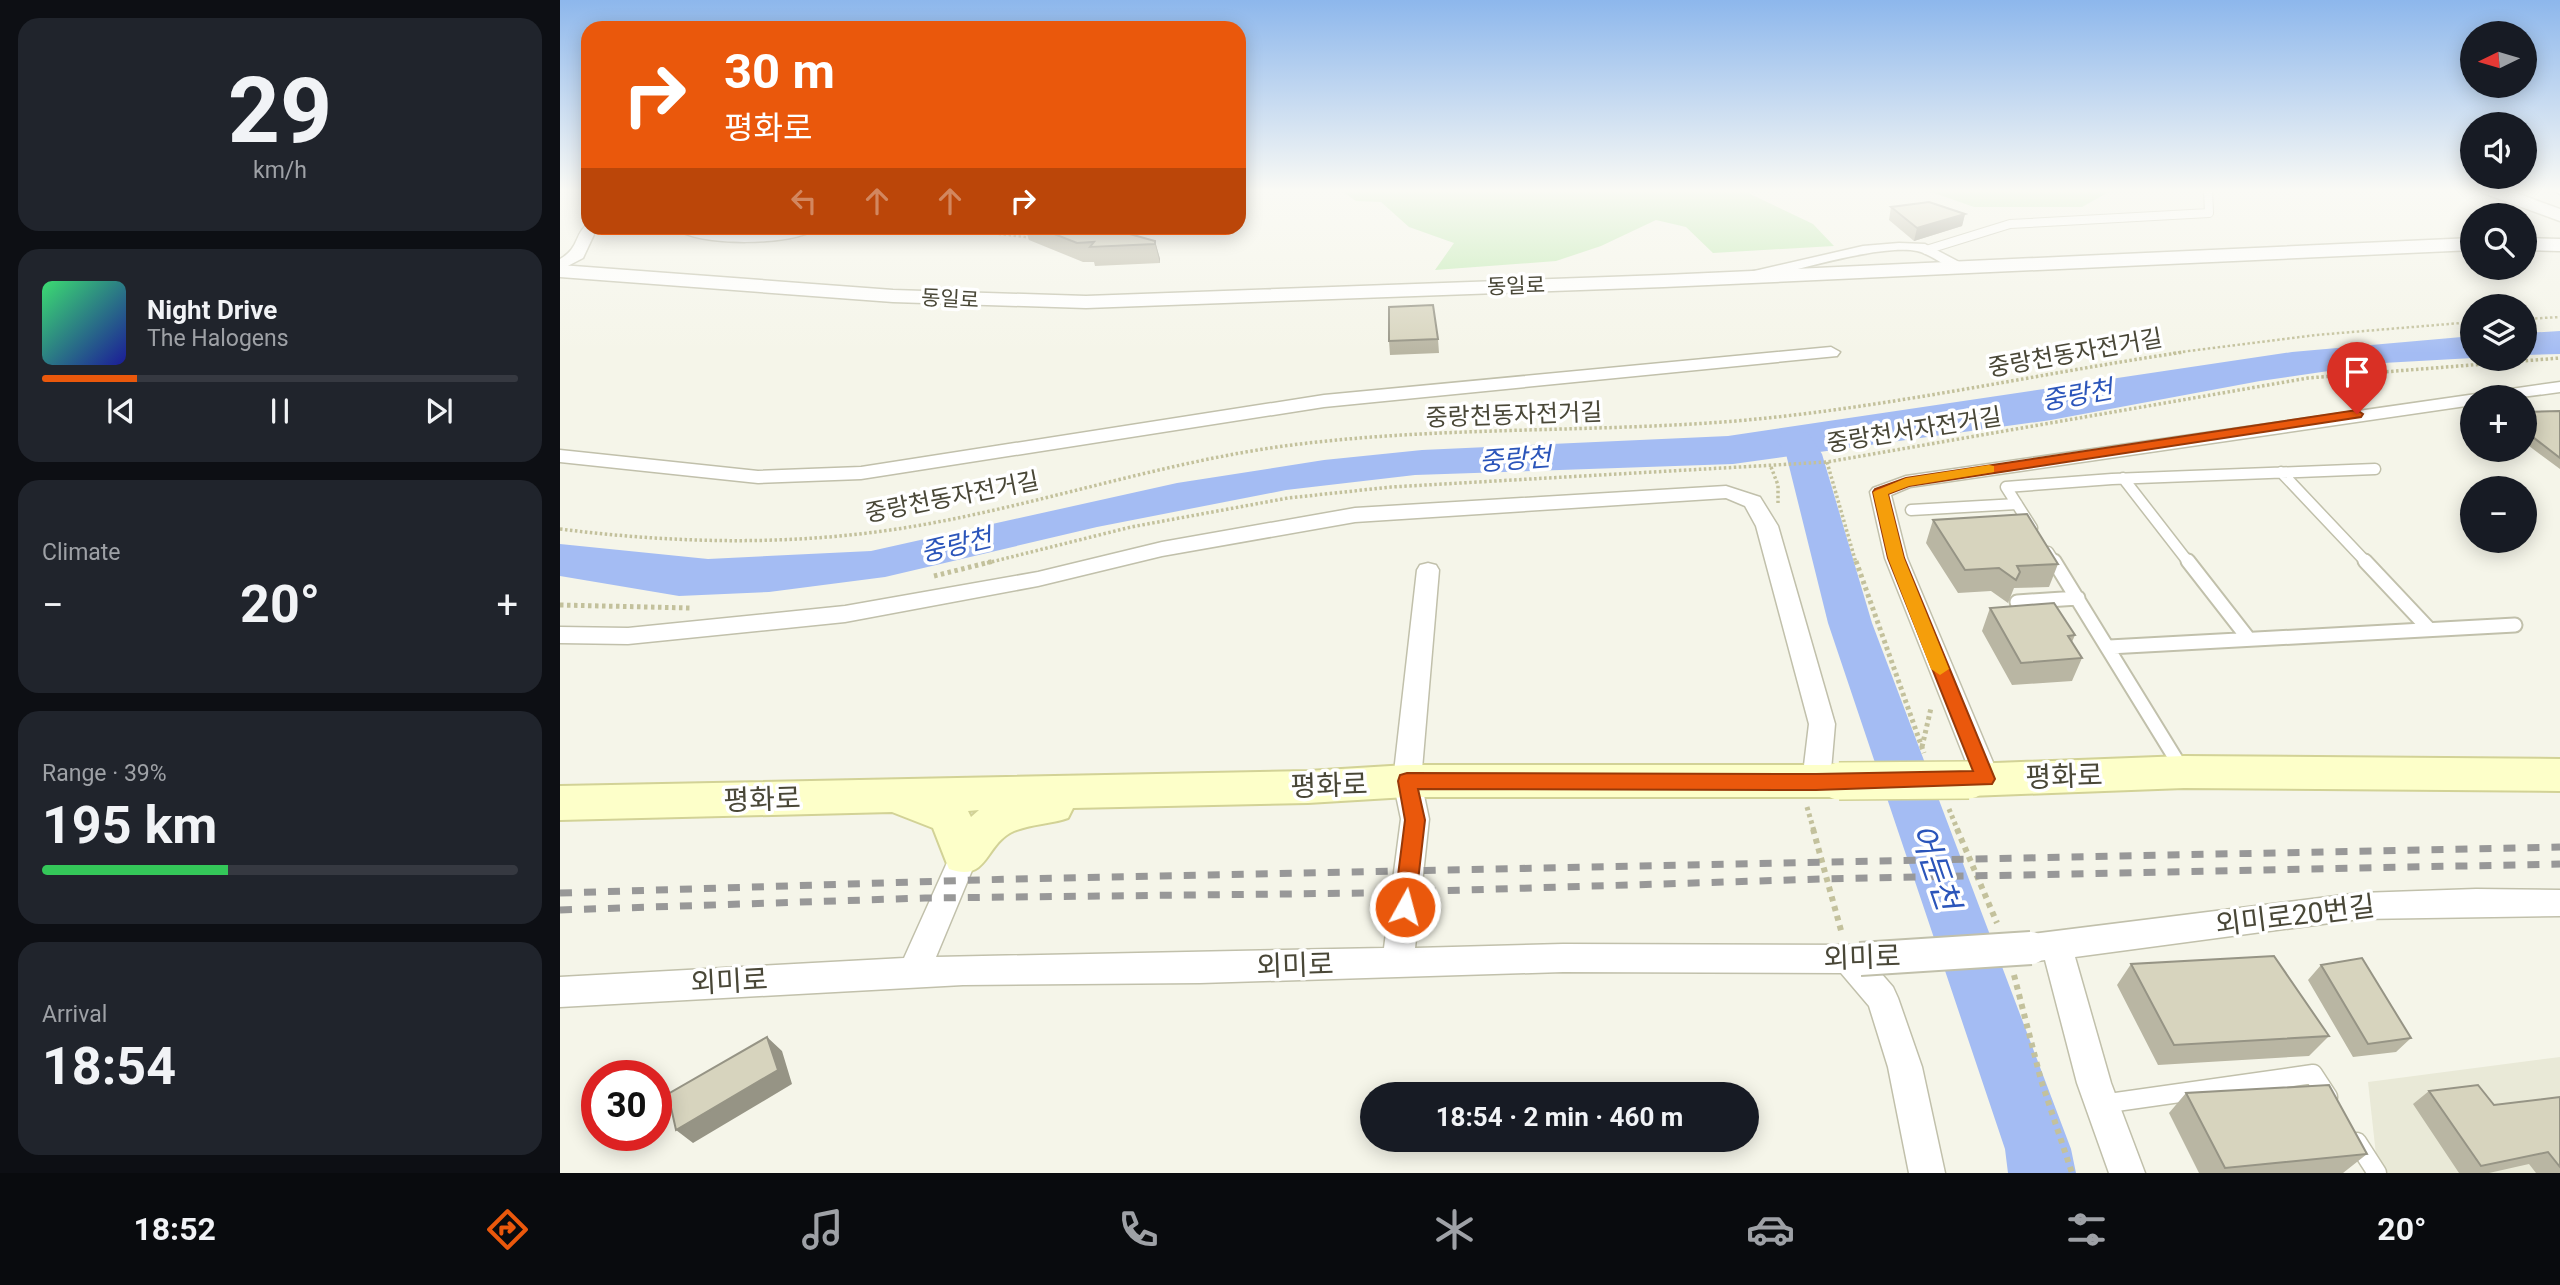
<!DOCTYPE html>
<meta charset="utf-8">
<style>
:root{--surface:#171b24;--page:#20242c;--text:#f1f3f6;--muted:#9ea1a6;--line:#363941;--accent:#ea580c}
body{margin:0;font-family:Roboto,"Noto Sans KR",sans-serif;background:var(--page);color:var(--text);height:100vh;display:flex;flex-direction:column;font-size:26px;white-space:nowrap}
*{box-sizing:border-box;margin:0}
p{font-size:23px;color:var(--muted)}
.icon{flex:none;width:38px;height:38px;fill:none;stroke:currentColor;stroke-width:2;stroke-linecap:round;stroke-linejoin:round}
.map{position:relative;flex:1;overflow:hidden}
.drawer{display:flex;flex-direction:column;gap:18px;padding:18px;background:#0d0f14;width:560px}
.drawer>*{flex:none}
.banner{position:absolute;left:21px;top:21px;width:665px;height:214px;border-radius:21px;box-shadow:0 4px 18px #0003;background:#ea580c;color:#fff;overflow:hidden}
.needle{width:46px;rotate:265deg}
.buttons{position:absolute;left:1900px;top:21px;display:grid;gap:14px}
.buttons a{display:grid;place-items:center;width:77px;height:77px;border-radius:50%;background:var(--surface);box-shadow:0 4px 18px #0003;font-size:35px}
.speed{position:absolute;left:21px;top:1060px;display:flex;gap:14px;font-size:35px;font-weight:700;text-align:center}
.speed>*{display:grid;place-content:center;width:91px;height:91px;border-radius:50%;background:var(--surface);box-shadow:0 4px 18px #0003;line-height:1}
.speed .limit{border:10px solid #d22;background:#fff;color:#111}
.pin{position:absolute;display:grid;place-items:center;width:60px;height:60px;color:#fff;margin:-72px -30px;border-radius:50% 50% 50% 0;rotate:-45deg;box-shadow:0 0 7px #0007}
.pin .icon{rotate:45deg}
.me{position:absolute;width:77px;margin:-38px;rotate:7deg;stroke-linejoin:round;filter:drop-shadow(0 0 5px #0008)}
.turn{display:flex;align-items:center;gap:24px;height:147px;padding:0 28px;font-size:32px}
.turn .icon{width:91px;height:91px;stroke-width:2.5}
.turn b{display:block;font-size:49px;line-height:60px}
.lanes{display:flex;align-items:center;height:66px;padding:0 28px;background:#0003;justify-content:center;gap:35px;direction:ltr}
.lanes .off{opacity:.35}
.big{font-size:52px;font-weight:700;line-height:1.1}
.drawer .card{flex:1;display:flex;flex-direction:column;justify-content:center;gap:10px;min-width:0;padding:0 24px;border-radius:21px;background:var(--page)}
.drawer .dial{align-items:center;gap:0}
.dial b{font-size:91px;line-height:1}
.song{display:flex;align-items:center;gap:21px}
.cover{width:84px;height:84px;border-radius:10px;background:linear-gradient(135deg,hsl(140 70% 55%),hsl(240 70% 35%))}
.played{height:7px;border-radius:4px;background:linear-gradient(90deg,var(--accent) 20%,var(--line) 20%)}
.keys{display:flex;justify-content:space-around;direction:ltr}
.heat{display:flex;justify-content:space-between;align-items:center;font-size:38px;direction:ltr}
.charge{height:10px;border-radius:5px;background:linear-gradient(90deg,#34c759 39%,var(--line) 0)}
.trip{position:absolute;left:800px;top:1082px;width:399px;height:70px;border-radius:35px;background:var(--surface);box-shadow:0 4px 18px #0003;font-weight:700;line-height:70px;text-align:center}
.tab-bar{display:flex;height:112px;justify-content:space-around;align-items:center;background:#090b0e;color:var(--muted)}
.tab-bar .icon{width:49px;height:49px}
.tab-bar .active{color:var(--accent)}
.tab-bar b{font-size:32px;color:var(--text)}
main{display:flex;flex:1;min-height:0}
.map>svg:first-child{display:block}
.residential{fill:#e9e9d7}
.green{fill:#c0eab1}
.water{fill:#a4bcf3}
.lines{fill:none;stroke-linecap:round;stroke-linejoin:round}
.river{fill:#a4bcf3;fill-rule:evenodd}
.service-far3-casing{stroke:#c1c0ab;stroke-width:10}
.service-far2-casing{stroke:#c1c0ab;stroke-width:13}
.service-far1-casing{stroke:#c1c0ab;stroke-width:17}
.service-casing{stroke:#c1c0ab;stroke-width:21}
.minor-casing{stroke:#c1c0ab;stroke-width:3}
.tertiary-casing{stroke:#c1c0ab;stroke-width:3}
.secondary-casing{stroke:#d2d296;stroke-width:4}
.path-far3{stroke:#c3c19c;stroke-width:2.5;stroke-dasharray:2.5 2.5;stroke-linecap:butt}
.path-far2{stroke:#c3c19c;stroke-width:3.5;stroke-dasharray:2.5 2.5;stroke-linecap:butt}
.path-far1{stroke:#c3c19c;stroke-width:5;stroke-dasharray:3.5 3.5;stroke-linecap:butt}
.path{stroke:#c3c19c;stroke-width:6;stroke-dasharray:5 5;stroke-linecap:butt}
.service-far3{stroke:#fff;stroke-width:8}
.service-far2{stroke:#fff;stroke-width:10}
.service-far1{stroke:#fff;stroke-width:13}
.service{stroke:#fff;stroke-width:18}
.minor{fill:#fff;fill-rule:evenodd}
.tertiary{fill:#fff;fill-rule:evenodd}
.secondary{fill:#fdffc9;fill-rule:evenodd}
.rail{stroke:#989898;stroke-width:7;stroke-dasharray:12 12;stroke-linecap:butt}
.minor-bridge-casing{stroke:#c1c0ab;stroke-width:36;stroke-linecap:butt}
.secondary-bridge-casing{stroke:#d2d296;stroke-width:40;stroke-linecap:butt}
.minor-bridge{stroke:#fff;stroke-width:32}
.secondary-bridge{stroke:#fdffc9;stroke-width:37}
.wall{fill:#b9b6a3}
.shaded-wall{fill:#969485}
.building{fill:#d7d4be;stroke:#969485;stroke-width:2}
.route{fill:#ea580c;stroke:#983908;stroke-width:2}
.slow{fill:#f59e0b}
.labels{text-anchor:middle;stroke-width:7;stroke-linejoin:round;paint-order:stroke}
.far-street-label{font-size:21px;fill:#494737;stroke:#fff}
.street-label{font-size:24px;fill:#494737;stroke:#fff}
.water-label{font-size:26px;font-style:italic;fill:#2b55ba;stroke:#fff}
.near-street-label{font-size:28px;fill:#494737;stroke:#fff}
.near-water-label{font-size:32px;font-style:italic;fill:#2b55ba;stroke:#fff}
</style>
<main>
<section class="drawer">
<div class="card dial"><b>29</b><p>km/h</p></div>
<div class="card">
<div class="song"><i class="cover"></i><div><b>Night Drive</b><p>The Halogens</p></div></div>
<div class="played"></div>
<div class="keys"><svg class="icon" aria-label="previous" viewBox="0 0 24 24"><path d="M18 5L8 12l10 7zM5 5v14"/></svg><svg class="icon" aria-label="pause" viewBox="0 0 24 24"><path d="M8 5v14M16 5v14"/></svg><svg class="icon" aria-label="next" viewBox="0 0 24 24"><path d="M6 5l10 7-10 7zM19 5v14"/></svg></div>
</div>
<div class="card"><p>Climate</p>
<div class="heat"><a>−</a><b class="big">20°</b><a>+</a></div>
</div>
<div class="card"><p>Range · 39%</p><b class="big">195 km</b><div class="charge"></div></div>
<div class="card"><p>Arrival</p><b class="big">18:54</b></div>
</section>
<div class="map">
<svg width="2000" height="1173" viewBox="0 0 2000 1173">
<rect width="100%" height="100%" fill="#f5f5e9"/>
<path class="residential" d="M2000,1057V1173H1818L1808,1082Z"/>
<path class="green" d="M779,189H1180L1253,224L1274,246L1153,253L1126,227L1096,220L1041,246L996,261L875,270L894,243L849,227L821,202L796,201Z
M1363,189H1554L1522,207H1414Z"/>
<path class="water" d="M2000,331V354L1965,355V333Z
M1913,336V358L1823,363L1700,381L1491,420L1173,464L855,475L726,490L537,527L325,577L209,592L119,596L0,576V544L148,559L311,551L617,483L764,460L862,450L1168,436L1732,352Z"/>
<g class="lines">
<path class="river" d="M1235,430L1248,433L1262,454L1312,623L1511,1149L1516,1173H1448L1445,1149L1268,623L1226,454L1217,441L1222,433Z"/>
<defs>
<path id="service-far3" d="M1366,250L1450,224L1649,213L1648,190"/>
<path id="service-far2" d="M1721,472L1807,563
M1563,478L1629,563
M1351,510L1457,504
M1472,528L1446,487L1552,479L1815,469
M1488,552L1495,563"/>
<path id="service-far1" d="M1494,561L1622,769
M1628,561L1688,638
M1805,561L1869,629
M1457,602L1518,598
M1549,647L1955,625"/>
<path id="service" d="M1542,1104L1753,1074L1768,1097
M1797,1142L1817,1173"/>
<path id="minor" d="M1991,189H2000V194Z
M28,224V228H37L23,258L0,270V259C20,248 14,234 28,224Z
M115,228L186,233L257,228C237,246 135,247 115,228Z
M1339,243L1365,244L1405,265L1397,270C1383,266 1371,254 1357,251C1321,244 1233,271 1195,280L1187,275L1190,272L1303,246Z
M1271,347L1280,352L1277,356L764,407L301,479L198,483L0,462V450L198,471L301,467L764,395Z
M2000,382V392L1962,397H1913V405L1350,487L1331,495L1347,558L1440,779L1436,787L1426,790L1416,787L1325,558L1310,492L1313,488L1346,476Z
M1166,486L1200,497L1218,526L1275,724L1270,782L1266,790L1256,793L1246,790L1242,782L1249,724L1196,526L1185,506L1166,498L795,522L602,556L478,586L285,622L68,644L0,643V627L68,628L285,606L478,572L602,542L795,508Z
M868,563L876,565L879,570L861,781L869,819L855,948L1003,944L1300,945L1311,949L1316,959L1313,964L1333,987L1338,998L1362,1067L1385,1173H1349L1328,1067L1309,1006L1281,973L1003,972L640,983L403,985L0,1007V977L344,958L394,847L404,844L414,847L418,856L376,957L824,948L841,819L833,781L857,570L860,565Z
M1916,889L2000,890V916L1800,919L1515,957L1551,1083L1585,1173H1549L1517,1083L1485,960L1471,962L1460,958L1455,948L1460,938L1471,934L1800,893Z"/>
<path id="tertiary" d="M1920,189H1945L2000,209V221L1923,193Z
M1913,238V250L1104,287L526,308L333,302L0,277V265L333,290L526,296L1104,275Z
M1965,238L2000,239V251L1965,250Z"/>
<path id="secondary" d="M1624,756L2000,759V791L1624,788L1409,796L1395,791L1389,780L1395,769L1409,764Z
M847,765H1279L1293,770L1299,781L1293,792L1279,797H847L748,803L513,808L508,818C491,824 471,824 454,831C424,844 429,883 389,869L373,828L332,812L0,820V786L748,771ZM419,810L411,817L408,811Z"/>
</defs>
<use href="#service-far3" class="service-far3-casing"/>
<use href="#service-far2" class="service-far2-casing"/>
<use href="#service-far1" class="service-far1-casing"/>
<use href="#service" class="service-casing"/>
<use href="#minor" class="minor-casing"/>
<use href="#tertiary" class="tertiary-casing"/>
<use href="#secondary" class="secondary-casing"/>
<path class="path-far3" d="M389,228L473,238
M1965,319L2000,317
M1613,353L1756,335L1913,322"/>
<path class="path-far2" d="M1267,462L1296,563
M1211,467L1218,485V503
M0,529C112,543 225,546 337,529C467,509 593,464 724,446C874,426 1026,433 1176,421C1327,408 1475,374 1624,352
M427,563L571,527L728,498L831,487L1267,462L1748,378L2000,358"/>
<path class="path-far1" d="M1296,561L1364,753
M374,576L434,561
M0,605L130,608
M1362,747L1371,708
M1247,807L1254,831
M1389,809L1398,831"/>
<path class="path" d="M1253,829L1282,934
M1397,829L1437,923
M1454,975L1481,1080L1512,1173"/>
<use href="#service-far3" class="service-far3"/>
<use href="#service-far2" class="service-far2"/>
<use href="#service-far1" class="service-far1"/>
<use href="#service" class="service"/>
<use href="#minor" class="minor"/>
<use href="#tertiary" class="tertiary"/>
<use href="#secondary" class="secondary"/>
<path class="rail" d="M0,893L452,879L2000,847
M0,910L365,898L810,893L1261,879L2000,864"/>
<defs>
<path id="minor-bridge" d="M1300,959L1471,948"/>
<path id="secondary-bridge" d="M1279,781L1409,780"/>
</defs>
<use href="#minor-bridge" class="minor-bridge-casing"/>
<use href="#secondary-bridge" class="secondary-bridge-casing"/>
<use href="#minor-bridge" class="minor-bridge"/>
<use href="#secondary-bridge" class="secondary-bridge"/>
</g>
<path class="wall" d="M1331,207L1405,214L1402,226L1354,241L1329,220Z
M465,228H555V229L595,241L600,259V263L535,266L534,262H523L469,240Z
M878,339L879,353L830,355L829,341Z
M2000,411V469L1965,443V412Z
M1373,520L1498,564L1489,587L1454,588L1448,603L1431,591L1398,593L1366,543Z
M1430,608L1515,635L1512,642L1522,658L1512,681L1452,685L1422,631Z
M1571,964L1769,1036L1749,1056L1598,1065L1557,985Z
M1761,965L1851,1038L1836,1052L1793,1057L1748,980Z
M1869,1091L1934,1105L2000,1097V1173H1976L1969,1164L1929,1173H1899L1853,1104Z
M1626,1093L1807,1154L1783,1173H1639L1609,1113Z"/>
<path class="shaded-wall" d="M1405,214L1402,226L1354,241L1357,228Z
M595,241L600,259V263L595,244Z
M207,1037L222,1051L232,1084L133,1143L116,1130Z"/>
<path class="building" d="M1369,202L1405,214L1357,228L1331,207Z
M479,228H548L595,241V244L530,247L534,242L517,243Z
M873,305L878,339L829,341V307Z
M2000,411V458L1965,431V412Z
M1467,514L1498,564L1457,566L1460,572L1456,580L1439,568L1405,570L1373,520Z
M1494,603L1515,635L1508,636L1522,658L1461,663L1430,608Z
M1714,956L1769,1036L1614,1045L1571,964Z
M1802,958L1851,1038L1808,1044L1761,965Z
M207,1037L218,1070L116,1130L108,1094Z
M1769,1085L1807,1154L1665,1168L1626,1093Z
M1918,1085L1934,1105L2000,1097V1167L1988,1152L1921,1166L1869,1091Z"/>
<linearGradient id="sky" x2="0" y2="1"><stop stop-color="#8db7ec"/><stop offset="0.54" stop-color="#fafaf5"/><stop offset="1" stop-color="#fafaf5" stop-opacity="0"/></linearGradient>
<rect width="2000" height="353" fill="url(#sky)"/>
<path class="route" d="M1797,410L1803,414L1801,417L1349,486L1328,494L1344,558L1435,779L1432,784L1256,790L858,789L865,820L855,907L852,914L845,917L837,914L834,907L845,820L838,781L840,775L847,773L1256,774L1413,771L1328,558L1313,492L1315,489L1346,478Z"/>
<path class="slow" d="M1429,465L1434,466V472L1349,486L1328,494L1344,558L1389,669L1380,675L1371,669L1328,558L1313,492L1346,478Z"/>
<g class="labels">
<g class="far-street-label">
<text transform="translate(956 286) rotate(-2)" y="7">동일로</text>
<text transform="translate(390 299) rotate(3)" y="7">동일로</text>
</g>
<g class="street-label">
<text transform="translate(1515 353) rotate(-10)" y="8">중랑천동자전거길</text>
<text transform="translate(954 415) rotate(-2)" y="8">중랑천동자전거길</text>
<text transform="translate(1354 430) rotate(-9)" y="8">중랑천서자전거길</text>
<text transform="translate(392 497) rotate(-11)" y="8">중랑천동자전거길</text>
</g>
<g class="water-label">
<text transform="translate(1517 395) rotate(-10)" y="9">중랑천</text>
<text transform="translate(955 459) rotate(-4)" y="9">중랑천</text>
<text transform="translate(396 545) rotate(-13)" y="9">중랑천</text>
</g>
<g class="near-street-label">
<text transform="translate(1504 776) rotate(-2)" y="10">평화로</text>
<text transform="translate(769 785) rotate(-2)" y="10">평화로</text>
<text transform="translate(202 799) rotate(-2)" y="10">평화로</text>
<text transform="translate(1735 915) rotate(-7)" y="10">외미로20번길</text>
<text transform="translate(1302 957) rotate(-2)" y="10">외미로</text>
<text transform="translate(735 965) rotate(-2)" y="10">외미로</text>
<text transform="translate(169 981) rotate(-3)" y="10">외미로</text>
</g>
<g class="near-water-label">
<text transform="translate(1375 867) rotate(71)" y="11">어둔천</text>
</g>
</g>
</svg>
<div class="buttons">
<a><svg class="needle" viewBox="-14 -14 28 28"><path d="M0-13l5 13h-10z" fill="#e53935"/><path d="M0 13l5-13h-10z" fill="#9ea1a6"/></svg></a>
<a><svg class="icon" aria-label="sound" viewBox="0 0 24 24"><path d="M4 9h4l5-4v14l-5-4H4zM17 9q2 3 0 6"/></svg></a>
<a><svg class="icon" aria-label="search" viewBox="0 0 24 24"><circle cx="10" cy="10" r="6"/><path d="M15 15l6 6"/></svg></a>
<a><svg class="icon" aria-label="layers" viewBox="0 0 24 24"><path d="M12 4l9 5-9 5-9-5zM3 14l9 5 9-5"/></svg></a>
<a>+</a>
<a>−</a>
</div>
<div class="speed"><div class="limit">30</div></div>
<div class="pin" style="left:1797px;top:414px;background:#d93025"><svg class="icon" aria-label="arrive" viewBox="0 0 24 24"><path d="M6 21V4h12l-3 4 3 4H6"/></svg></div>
<svg class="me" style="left:845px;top:907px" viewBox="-20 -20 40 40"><circle r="17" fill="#ea580c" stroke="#fff" stroke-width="3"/><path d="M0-11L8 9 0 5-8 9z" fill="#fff"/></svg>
<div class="trip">18:54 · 2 min · 460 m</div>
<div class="banner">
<div class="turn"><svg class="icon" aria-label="right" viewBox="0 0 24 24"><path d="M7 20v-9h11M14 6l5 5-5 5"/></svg><div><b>30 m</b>평화로</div></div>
<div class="lanes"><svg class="icon off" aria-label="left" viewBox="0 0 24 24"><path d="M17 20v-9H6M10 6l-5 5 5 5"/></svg><svg class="icon off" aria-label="ahead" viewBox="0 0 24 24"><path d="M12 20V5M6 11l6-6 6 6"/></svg><svg class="icon off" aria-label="ahead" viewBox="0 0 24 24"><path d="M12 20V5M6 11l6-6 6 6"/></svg><svg class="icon" aria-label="right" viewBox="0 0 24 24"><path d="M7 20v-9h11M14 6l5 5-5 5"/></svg></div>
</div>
</div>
</main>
<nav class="tab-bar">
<b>18:52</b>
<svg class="icon active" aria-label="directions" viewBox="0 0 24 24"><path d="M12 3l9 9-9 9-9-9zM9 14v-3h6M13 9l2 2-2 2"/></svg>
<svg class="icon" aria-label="music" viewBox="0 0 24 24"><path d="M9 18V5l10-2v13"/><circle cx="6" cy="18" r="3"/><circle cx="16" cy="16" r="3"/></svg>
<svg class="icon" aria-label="phone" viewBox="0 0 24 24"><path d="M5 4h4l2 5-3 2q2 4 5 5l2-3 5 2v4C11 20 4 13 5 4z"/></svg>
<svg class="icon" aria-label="climate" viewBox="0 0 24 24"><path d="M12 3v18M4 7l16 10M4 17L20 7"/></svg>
<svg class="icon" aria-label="car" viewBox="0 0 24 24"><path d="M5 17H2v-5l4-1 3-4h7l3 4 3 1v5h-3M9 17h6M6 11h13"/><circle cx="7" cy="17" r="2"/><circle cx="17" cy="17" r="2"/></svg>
<svg class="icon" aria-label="filters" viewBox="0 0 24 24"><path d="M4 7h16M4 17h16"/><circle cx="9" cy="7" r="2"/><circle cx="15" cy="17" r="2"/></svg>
<b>20°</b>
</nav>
